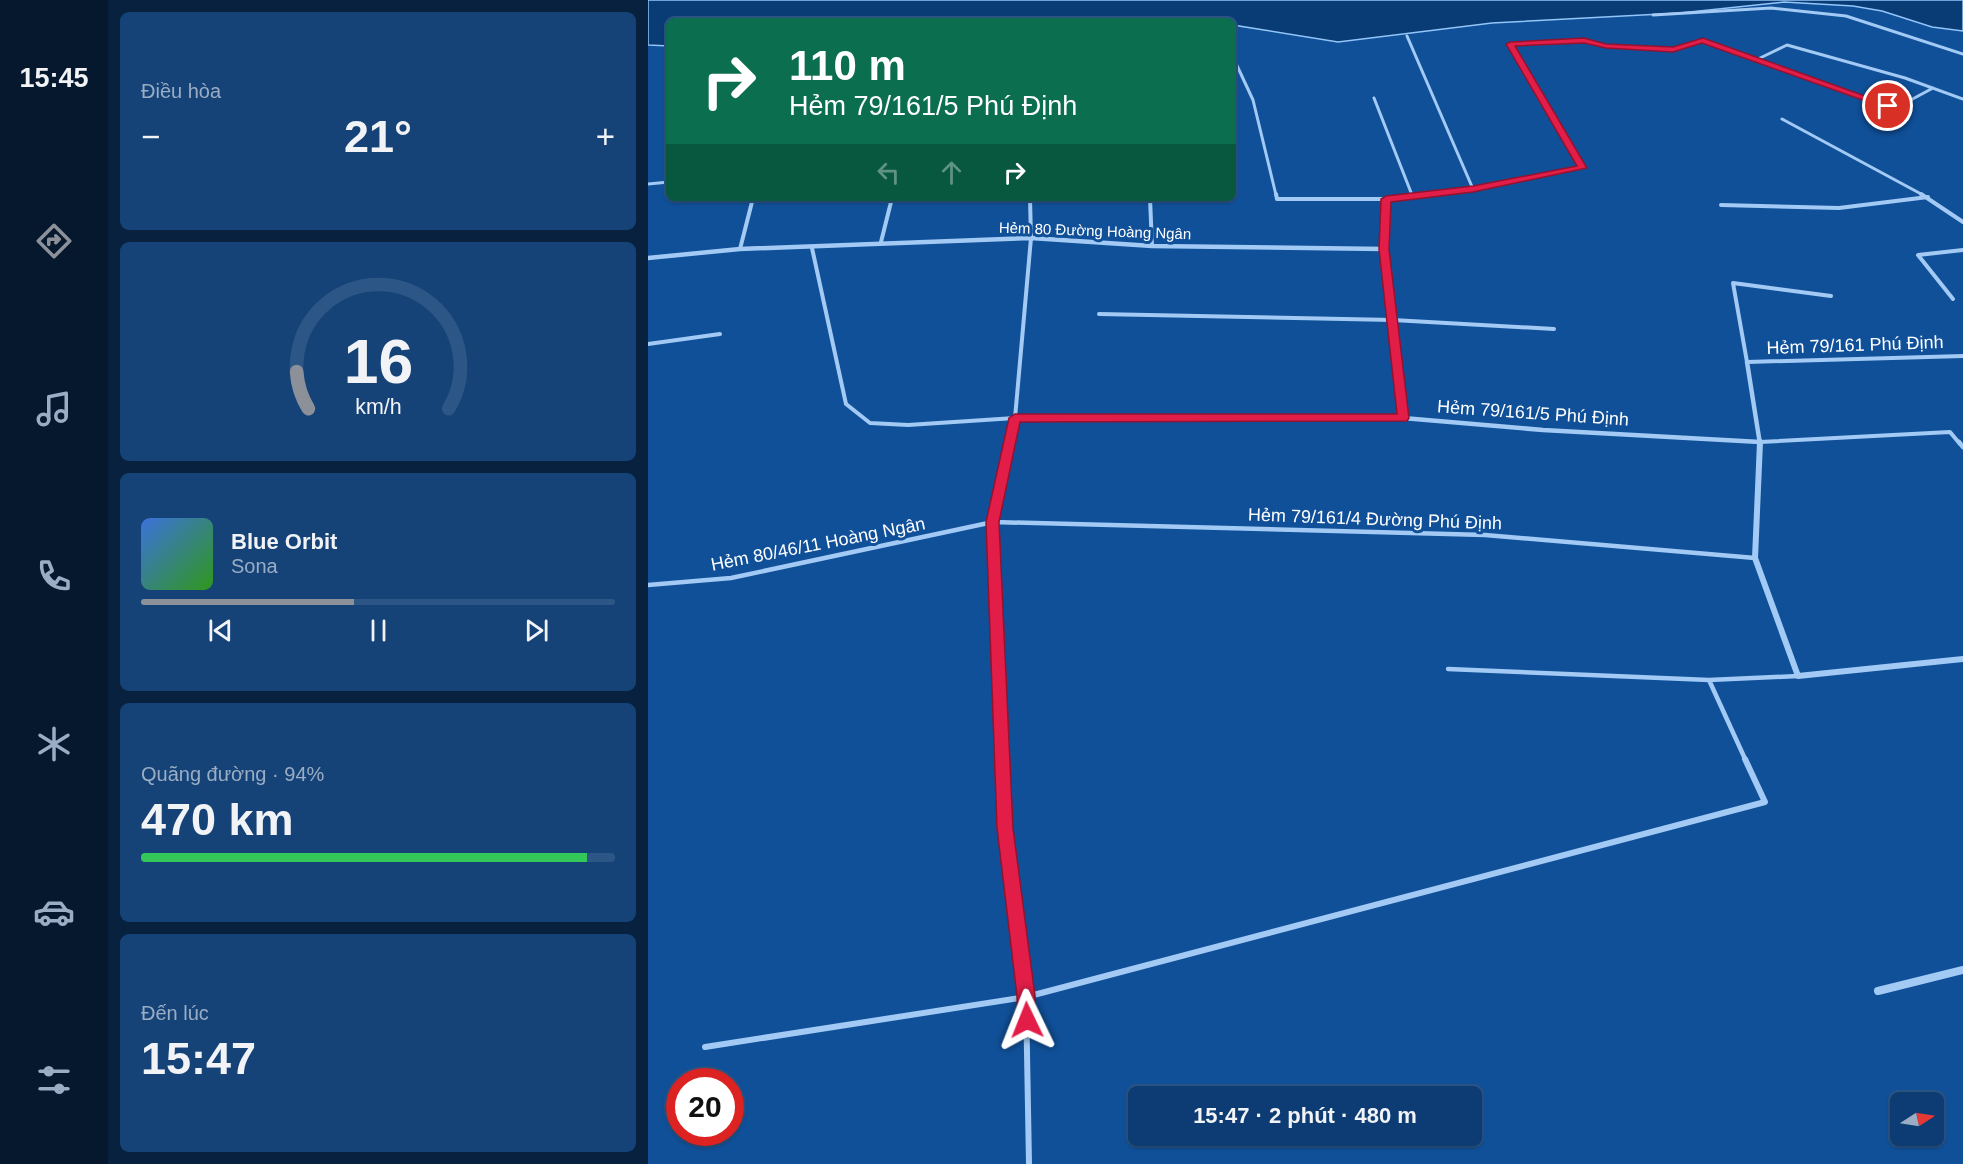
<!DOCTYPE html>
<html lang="vi">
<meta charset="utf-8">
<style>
:root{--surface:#0c3c73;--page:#154378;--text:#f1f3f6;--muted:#9aadc4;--line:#2c5685;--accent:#8c9099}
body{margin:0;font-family:Helvetica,sans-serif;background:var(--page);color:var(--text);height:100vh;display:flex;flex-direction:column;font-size:22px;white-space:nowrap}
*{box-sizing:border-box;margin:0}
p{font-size:20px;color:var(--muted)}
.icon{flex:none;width:33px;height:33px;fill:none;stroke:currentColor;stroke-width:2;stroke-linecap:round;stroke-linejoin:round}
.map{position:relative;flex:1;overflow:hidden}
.sheet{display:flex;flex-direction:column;gap:12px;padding:12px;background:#07213f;width:540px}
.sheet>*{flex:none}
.top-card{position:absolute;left:18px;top:18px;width:570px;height:183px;border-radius:9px;box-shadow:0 2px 4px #0004,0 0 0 2px var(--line);background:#0b6e4f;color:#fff;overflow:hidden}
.needle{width:39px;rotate:78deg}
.fabs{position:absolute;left:1242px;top:1092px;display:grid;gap:12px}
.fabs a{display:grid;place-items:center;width:54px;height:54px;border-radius:9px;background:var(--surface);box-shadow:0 2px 4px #0004,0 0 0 2px var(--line);font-size:30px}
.speed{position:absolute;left:18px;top:1068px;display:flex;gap:12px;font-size:30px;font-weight:700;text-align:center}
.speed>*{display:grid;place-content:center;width:78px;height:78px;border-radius:50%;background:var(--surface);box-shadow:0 2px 4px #0004,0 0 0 2px var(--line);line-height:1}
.speed .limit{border:9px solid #d22;background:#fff;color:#111}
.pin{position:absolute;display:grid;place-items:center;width:51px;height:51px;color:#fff;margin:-26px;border:3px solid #fff;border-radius:50%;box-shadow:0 2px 6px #0007}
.me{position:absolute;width:66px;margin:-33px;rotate:358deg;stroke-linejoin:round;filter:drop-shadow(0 0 4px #0008)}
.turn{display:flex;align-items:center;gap:21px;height:126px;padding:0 24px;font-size:27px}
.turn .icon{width:78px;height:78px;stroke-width:2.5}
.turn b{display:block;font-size:42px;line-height:51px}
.lanes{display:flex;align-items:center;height:57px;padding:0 24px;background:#0003;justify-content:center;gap:30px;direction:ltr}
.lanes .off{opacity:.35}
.big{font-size:45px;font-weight:700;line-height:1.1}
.sheet .widget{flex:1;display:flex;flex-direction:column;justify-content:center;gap:9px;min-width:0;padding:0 21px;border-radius:9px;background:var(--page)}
.sheet .dial{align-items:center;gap:0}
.dial svg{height:156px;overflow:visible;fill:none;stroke:var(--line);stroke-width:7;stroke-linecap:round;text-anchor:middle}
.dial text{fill:var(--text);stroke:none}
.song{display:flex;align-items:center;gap:18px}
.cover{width:72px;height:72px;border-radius:9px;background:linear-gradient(135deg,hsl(220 70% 55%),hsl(110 70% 35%))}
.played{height:6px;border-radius:3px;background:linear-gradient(90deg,var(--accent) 45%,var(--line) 45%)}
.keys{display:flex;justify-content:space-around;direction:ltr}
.heat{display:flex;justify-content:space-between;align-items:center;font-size:33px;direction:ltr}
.charge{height:9px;border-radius:4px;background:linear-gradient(90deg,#34c759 94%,var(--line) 0)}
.trip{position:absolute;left:480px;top:1086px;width:354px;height:60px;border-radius:9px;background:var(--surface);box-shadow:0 2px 4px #0004,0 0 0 2px var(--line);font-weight:700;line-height:60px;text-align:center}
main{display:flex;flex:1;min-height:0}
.tabs{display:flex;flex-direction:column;width:108px;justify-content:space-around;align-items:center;background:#05182e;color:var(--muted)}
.tabs .icon{width:42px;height:42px}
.tabs .selected{color:var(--accent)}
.tabs b{font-size:27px;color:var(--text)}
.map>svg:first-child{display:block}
.water{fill:#093b75;stroke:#93c5f8;stroke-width:1.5}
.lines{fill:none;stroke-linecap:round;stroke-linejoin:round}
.lane-far3{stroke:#a2caf4;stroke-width:3}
.lane-far2{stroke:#a2caf4;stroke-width:4}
.lane-far1{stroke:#a2caf4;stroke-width:4.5}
.lane{stroke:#a2caf4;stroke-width:6}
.street-far3{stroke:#a2caf4;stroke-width:4}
.street-far2{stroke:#a2caf4;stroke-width:4.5}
.street-far1{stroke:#a2caf4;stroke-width:6}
.street{stroke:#a2caf4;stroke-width:8}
.route{fill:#e11d48;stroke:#92132f;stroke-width:1.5}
.labels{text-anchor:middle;stroke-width:6;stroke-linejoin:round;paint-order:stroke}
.far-street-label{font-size:15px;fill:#fff;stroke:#105099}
.street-label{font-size:18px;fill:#fff;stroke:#105099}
</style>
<main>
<nav class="tabs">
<b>15:45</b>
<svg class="icon selected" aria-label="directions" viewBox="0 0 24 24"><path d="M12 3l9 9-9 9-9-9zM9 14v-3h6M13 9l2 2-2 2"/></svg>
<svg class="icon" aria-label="music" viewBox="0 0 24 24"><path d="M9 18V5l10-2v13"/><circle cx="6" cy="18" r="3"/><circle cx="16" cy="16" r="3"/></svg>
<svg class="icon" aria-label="phone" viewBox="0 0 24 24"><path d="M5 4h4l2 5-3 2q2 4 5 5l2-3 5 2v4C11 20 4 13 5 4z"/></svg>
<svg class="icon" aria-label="climate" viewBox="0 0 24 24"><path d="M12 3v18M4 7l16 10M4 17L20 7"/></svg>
<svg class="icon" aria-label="car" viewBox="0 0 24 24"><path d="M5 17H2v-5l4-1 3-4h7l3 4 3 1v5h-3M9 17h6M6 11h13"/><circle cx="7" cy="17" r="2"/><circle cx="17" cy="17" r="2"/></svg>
<svg class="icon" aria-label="filters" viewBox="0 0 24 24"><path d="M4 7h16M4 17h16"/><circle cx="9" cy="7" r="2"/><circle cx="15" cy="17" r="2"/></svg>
</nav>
<section class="sheet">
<div class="widget"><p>Điều hòa</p>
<div class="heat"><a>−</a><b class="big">21°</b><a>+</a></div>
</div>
<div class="widget dial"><svg viewBox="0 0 100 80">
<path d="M14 69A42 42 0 1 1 86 69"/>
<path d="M14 69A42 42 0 0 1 8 50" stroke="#8c9099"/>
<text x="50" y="56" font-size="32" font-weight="700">16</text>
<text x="50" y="72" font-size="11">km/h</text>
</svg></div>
<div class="widget">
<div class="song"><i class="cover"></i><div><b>Blue Orbit</b><p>Sona</p></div></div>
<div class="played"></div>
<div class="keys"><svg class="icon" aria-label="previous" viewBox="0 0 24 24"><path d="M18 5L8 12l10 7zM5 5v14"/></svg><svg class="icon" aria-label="pause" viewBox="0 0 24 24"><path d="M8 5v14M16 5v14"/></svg><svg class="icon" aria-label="next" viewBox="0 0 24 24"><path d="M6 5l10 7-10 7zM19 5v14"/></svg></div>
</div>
<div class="widget"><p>Quãng đường · 94%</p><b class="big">470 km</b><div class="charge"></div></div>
<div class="widget"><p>Đến lúc</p><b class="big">15:47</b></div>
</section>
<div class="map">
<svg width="1315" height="1164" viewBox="0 0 1315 1164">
<rect width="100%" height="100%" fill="#105099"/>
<path class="water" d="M0,0H1315V31L1284,27L1234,11L1205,6L1136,2L1032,13L844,23L690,42L585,25V21L540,18L436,21H21V46L0,45Z"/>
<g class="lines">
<path class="lane-far3" d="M1005,15L1123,8L1198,16L1315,54
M759,36L825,189
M862,44L936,41L958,46L1025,49L1055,40L1246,109L1285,88
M585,57L605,100L628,195
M1110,59L1139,45L1257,78L1315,99
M726,98L764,195
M1134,119L1275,195
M0,184L21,182"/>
<path class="lane-far2" d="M628,194L629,199H738
M1273,194L1315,222
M502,198L504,246
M1073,205L1191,208L1280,197
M233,242L244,198
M164,248L198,404L222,423L260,425L367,418
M92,249L105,198
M1183,296L1085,283L1099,362L1315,356
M1305,299L1270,255L1315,250
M451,314L745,320L906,329
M0,344L72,334
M1112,442L1302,432L1312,444
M362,444L367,418L383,238L382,198"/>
<path class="lane-far1" d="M1311,442L1315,447
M0,585L83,578L345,522L837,535L1107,558
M800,669L1061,680L1098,761
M1061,680L1150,676
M354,761L345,522L362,442"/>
<path class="lane" d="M354,759L357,828L378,997L381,1164
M57,1047L378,997L1117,802L1097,759"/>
<path class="street-far3" d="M770,195L825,189L935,167L862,44"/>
<path class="street-far2" d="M736,249L755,418
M0,258L92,249L383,238L504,246L736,249L738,199L783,194
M1099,362L1112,444
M367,418H755L895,430L1112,442"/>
<path class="street-far1" d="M1112,442L1107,558L1150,676L1315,659"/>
<path class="street" d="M1230,991L1315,970"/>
</g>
<path class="route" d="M936,38L958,44L1025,47L1055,38L1245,106L1237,108L1054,43L1025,52L958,48L936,43L867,46L939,168L825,192L743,202L741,249L761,418L759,421L372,422L351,522L365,828L387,996L388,1020L385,1027L379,1030L372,1027L370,1020L369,996L349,828L338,522L361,418L367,414H749L731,249L733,199L738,196L825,186L929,166L858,44L862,42Z"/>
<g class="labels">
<g class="far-street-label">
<text transform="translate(447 231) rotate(2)" y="5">Hẻm 80 Đường Hoàng Ngân</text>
</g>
<g class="street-label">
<text transform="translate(1207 345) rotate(-2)" y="6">Hẻm 79/161 Phú Định</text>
<text transform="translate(885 413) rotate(4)" y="6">Hẻm 79/161/5 Phú Định</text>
<text transform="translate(727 519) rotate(2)" y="6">Hẻm 79/161/4 Đường Phú Định</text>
<text transform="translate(170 544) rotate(-11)" y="6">Hẻm 80/46/11 Hoàng Ngân</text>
</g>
</g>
</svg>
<div class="fabs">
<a><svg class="needle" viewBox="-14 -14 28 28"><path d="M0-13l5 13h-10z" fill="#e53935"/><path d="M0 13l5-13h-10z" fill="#9aadc4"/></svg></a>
</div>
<div class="speed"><div class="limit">20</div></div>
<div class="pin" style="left:1240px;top:106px;background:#d93025"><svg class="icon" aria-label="arrive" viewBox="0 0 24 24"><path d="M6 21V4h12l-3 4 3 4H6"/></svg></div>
<svg class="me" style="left:379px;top:1020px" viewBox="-20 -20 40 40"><path d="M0-17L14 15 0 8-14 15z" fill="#e11d48" stroke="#fff" stroke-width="4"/></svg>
<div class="trip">15:47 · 2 phút · 480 m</div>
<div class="top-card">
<div class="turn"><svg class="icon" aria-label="right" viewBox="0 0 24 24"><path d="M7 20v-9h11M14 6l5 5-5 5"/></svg><div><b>110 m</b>Hẻm 79/161/5 Phú Định</div></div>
<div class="lanes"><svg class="icon off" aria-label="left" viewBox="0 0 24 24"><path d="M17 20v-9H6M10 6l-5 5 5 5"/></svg><svg class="icon off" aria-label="ahead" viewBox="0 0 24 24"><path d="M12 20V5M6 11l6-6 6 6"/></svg><svg class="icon" aria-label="right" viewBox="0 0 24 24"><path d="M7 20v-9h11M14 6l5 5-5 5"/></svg></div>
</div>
</div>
</main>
